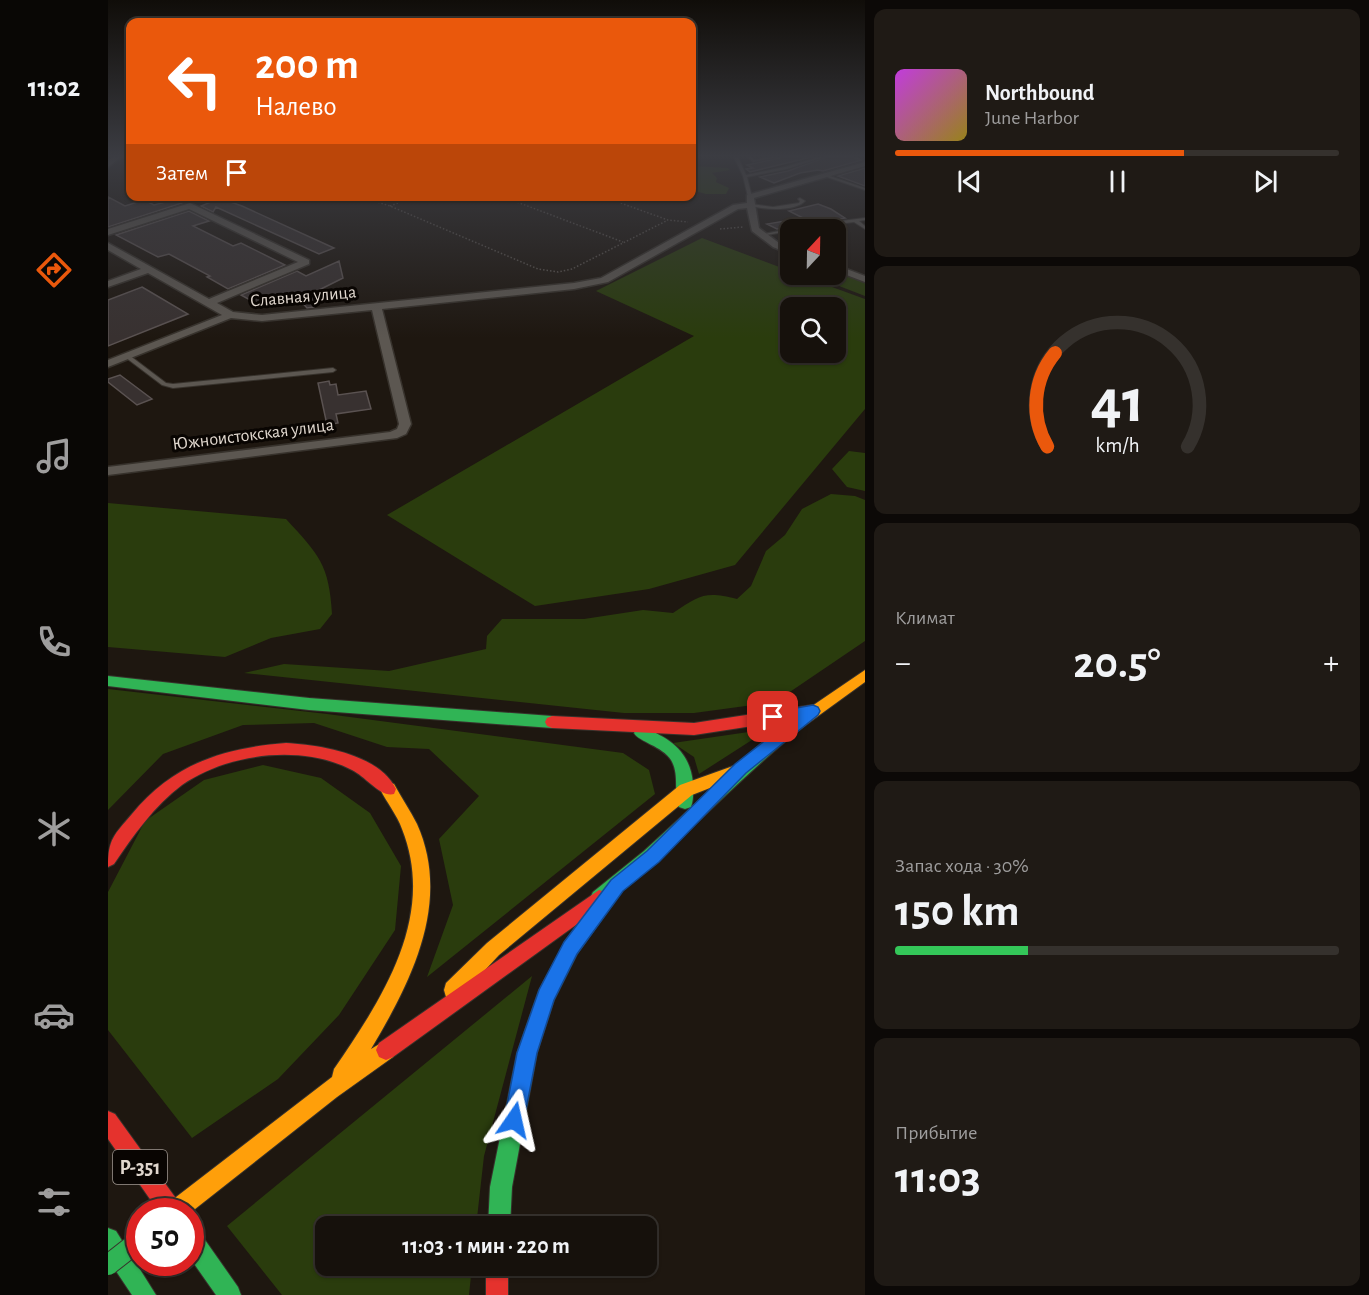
<!DOCTYPE html>
<html lang="ru">
<meta charset="utf-8">
<style>
:root{--surface:#16110c;--page:#1f1a15;--text:#f1f3f6;--muted:#9e9d9d;--line:#35312d;--accent:#ea580c}
body{margin:0;font-family:"Alegreya Sans",sans-serif;background:var(--page);color:var(--text);height:100vh;display:flex;flex-direction:column;font-size:22px;white-space:nowrap}
*{box-sizing:border-box;margin:0}
p{font-size:20px;color:var(--muted)}
.icon{flex:none;width:33px;height:33px;fill:none;stroke:currentColor;stroke-width:2;stroke-linecap:round;stroke-linejoin:round}
.map{position:relative;flex:1;overflow:hidden}
.details{display:flex;flex-direction:column;gap:9px;padding:9px;background:#0c0907;width:504px}
.details>*{flex:none}
.top-card{position:absolute;left:18px;top:18px;width:570px;height:183px;border-radius:12px;box-shadow:0 2px 4px #0004,0 0 0 2px var(--line);background:#ea580c;color:#fff;overflow:hidden}
.needle{width:39px;rotate:22deg}
.controls{position:absolute;left:672px;top:219px;display:grid;gap:12px}
.controls a{display:grid;place-items:center;width:66px;height:66px;border-radius:12px;background:var(--surface);box-shadow:0 2px 4px #0004,0 0 0 2px var(--line);font-size:30px}
.speed{position:absolute;left:18px;top:1198px;display:flex;gap:12px;font-size:30px;font-weight:700;text-align:center}
.speed>*{display:grid;place-content:center;width:78px;height:78px;border-radius:50%;background:var(--surface);box-shadow:0 2px 4px #0004,0 0 0 2px var(--line);line-height:1}
.speed .limit{border:9px solid #d22;background:#fff;color:#111}
.pin{position:absolute;display:grid;place-items:center;width:51px;height:51px;color:#fff;margin:-26px;border-radius:12px;box-shadow:0 3px 9px #0006}
.me{position:absolute;width:66px;margin:-33px;rotate:11deg;stroke-linejoin:round;filter:drop-shadow(0 0 4px #0008)}
.turn{display:flex;align-items:center;gap:21px;height:126px;padding:0 30px;font-size:27px}
.turn .icon{width:78px;height:78px;stroke-width:2.5}
.turn b{display:block;font-size:42px;line-height:51px}
.then{display:flex;align-items:center;height:57px;padding:0 30px;background:#0003;gap:12px;font-size:22px}
.big{font-size:45px;font-weight:700;line-height:1.1}
.details .card{flex:1;display:flex;flex-direction:column;justify-content:center;gap:9px;min-width:0;padding:0 21px;border-radius:12px;background:var(--page)}
.details .dial{align-items:center;gap:0}
.dial svg{height:156px;overflow:visible;fill:none;stroke:var(--line);stroke-width:7;stroke-linecap:round;text-anchor:middle}
.dial text{fill:var(--text);stroke:none}
.song{display:flex;align-items:center;gap:18px}
.cover{width:72px;height:72px;border-radius:9px;background:linear-gradient(135deg,hsl(290 70% 55%),hsl(50 70% 35%))}
.played{height:6px;border-radius:3px;background:linear-gradient(90deg,var(--accent) 65%,var(--line) 65%)}
.keys{display:flex;justify-content:space-around;direction:ltr}
.heat{display:flex;justify-content:space-between;align-items:center;font-size:33px;direction:ltr}
.charge{height:9px;border-radius:4px;background:linear-gradient(90deg,#34c759 30%,var(--line) 0)}
.trip{position:absolute;left:207px;top:1216px;width:342px;height:60px;border-radius:12px;background:var(--surface);box-shadow:0 2px 4px #0004,0 0 0 2px var(--line);font-weight:700;line-height:60px;text-align:center}
main{display:flex;flex:1;min-height:0}
.dock{display:flex;flex-direction:column;width:108px;justify-content:space-around;align-items:center;background:#090705;color:var(--muted)}
.dock .icon{width:42px;height:42px}
.dock .active{color:var(--accent)}
.dock b{font-size:27px;color:var(--text)}
.map>svg:first-child{display:block}
.green{fill:#2a3c0d;fill-rule:evenodd}
.building{fill:#383130;stroke:#5a5251;stroke-width:1.5}
.lines{fill:none;stroke-linecap:round;stroke-linejoin:round}
.lane-casing{stroke:#37322c;stroke-width:2}
.street-casing{stroke:#37322c;stroke-width:3}
.fast-casing{stroke:#37322c;stroke-width:2}
.slow-casing{stroke:#37322c;stroke-width:2}
.jam-casing{stroke:#37322c;stroke-width:2}
.path{stroke:#5a544f;stroke-width:1.5;stroke-dasharray:1.5 2;stroke-linecap:butt}
.lane{fill:#5c5751;fill-rule:evenodd}
.street{fill:#5c5751;fill-rule:evenodd}
.fast{fill:#30b455;fill-rule:evenodd}
.slow{fill:#ff9f0a;fill-rule:evenodd}
.jam{fill:#e5322d;fill-rule:evenodd}
.fast-bridge-casing{stroke:#37322c;stroke-width:22;stroke-linecap:butt}
.fast-bridge{stroke:#30b455;stroke-width:20}
.route{fill:#1a73e8;stroke:#114b97;stroke-width:1.5}
.labels{text-anchor:middle;stroke-width:6;stroke-linejoin:round;paint-order:stroke}
.far-street-label{font-size:18px;fill:#e0d7ce;stroke:#090502}
.shield{fill:#090502;stroke:#a09891;stroke-width:1.5}
.shield-label{font-size:20px;font-weight:bold;fill:#e0d7ce}
</style>
<main>
<nav class="dock">
<b>11:02</b>
<svg class="icon active" aria-label="directions" viewBox="0 0 24 24"><path d="M12 3l9 9-9 9-9-9zM9 14v-3h6M13 9l2 2-2 2"/></svg>
<svg class="icon" aria-label="music" viewBox="0 0 24 24"><path d="M9 18V5l10-2v13"/><circle cx="6" cy="18" r="3"/><circle cx="16" cy="16" r="3"/></svg>
<svg class="icon" aria-label="phone" viewBox="0 0 24 24"><path d="M5 4h4l2 5-3 2q2 4 5 5l2-3 5 2v4C11 20 4 13 5 4z"/></svg>
<svg class="icon" aria-label="climate" viewBox="0 0 24 24"><path d="M12 3v18M4 7l16 10M4 17L20 7"/></svg>
<svg class="icon" aria-label="car" viewBox="0 0 24 24"><path d="M5 17H2v-5l4-1 3-4h7l3 4 3 1v5h-3M9 17h6M6 11h13"/><circle cx="7" cy="17" r="2"/><circle cx="17" cy="17" r="2"/></svg>
<svg class="icon" aria-label="filters" viewBox="0 0 24 24"><path d="M4 7h16M4 17h16"/><circle cx="9" cy="7" r="2"/><circle cx="15" cy="17" r="2"/></svg>
</nav>
<div class="map">
<svg width="757" height="1295" viewBox="0 0 757 1295">
<rect width="100%" height="100%" fill="#1e1710"/>
<path class="green" d="M584,166L620,168L622,170L604,173L609,178L608,182L621,188L618,194H598L584,190Z
M594,238L682,271V274L691,275L757,299V409L627,565L541,589L427,606L279,515L586,336L488,291ZM682,308H728V352H682Z
M728,270L757,281V296L713,279L711,275L728,274Z
M741,451L757,453V491L739,487L724,469Z
M723,494L747,496L757,500V641L667,702L586,713H516L136,673L176,664L281,671L378,649L379,636L394,619H476L535,610L565,613C592,595 597,591 629,599L643,586L658,551L677,535L694,509Z
M0,503L178,519C211,555 221,564 224,614L212,629L163,638L117,657L0,647Z
M0,689L219,714L515,753L541,770L547,794L319,977L345,905L331,839L371,796L321,749L279,747L206,723L135,725L55,754L0,810Z
M661,729L591,774L586,757L565,743Z
M155,765L213,778L262,813L293,866L287,930L231,1015L170,1079L84,1138L0,1030V892L37,821L96,780Z
M424,976L376,1156L368,1227H218V1266H364L361,1295H174L119,1226Z"/>
<path class="building" d="M675,157H704L642,172L638,169L645,168L639,165Z
M718,157H745L754,160L715,171L710,170L692,173L666,183L652,177L680,171Z
M757,168V186L730,176Z
M106,196L134,206L226,248L211,254L108,207L105,212L93,206L103,202Z
M0,197L17,206L36,200L46,205L65,200L74,203L0,227Z
M710,204L723,209L737,218L669,229L659,224L695,218L681,211Z
M81,211L101,221L85,226L125,246L133,243L177,265L120,289L99,277L102,276L61,254L50,257L8,235Z
M231,261L235,278L203,294L206,307L199,308L192,300L181,301L178,296L153,306L133,295L189,271L198,276Z
M34,287L80,314L0,346V300Z
M12,375L44,399L29,405L0,382V379Z
M221,381L222,385L228,384L230,395L258,391L263,409L228,414L230,423L219,425L210,383Z"/>
<g class="lines">
<defs>
<path id="lane" d="M626,157H630L638,175L677,167L711,157H716L679,169L639,177L644,197L642,198L640,197L635,176Z
M640,157H644L646,160L663,157H670L645,162Z
M716,174L757,188V190L716,176Z
M692,198L697,201C687,212 654,210 641,205L643,204L665,207L691,203L692,201L690,199Z
M757,218V220L751,221L757,226V229L746,222L682,230V231L653,236L651,235L700,225Z
M17,355H21L58,383L65,384L225,368L228,370L225,372L65,388L54,385L17,357Z"/>
<path id="street" d="M5,157H13L0,167V161Z
M757,162V166L646,198L651,228L671,243L682,248V254L665,247L644,231L639,208L630,209L500,282L466,289L274,309L303,424L298,434L289,438L0,475V467L282,432L289,429L291,424L264,310L154,321L123,318L0,367V360L114,315L40,273L0,287V281L33,269L0,250V243L101,299L190,262L81,209L0,235V229L82,203L201,260V264L109,303L125,312L154,315L466,283L493,278L625,205L639,203V195Z
M728,265L757,276V282L728,271Z"/>
<path id="fast" d="M0,676L201,698L444,716L449,718L451,722L449,726L444,728L201,710L0,686Z
M690,717L695,719L697,723L695,727C627,781 570,846 502,900L504,903L501,909L469,954L446,1000L429,1053L404,1187L402,1227H380L382,1187L409,1053L431,990L457,942L485,903L482,898L485,892L536,851L658,739Z
M533,727C561,737 582,751 585,783C585,791 586,799 583,807L577,809L571,807C565,793 572,775 563,760C554,746 531,742 526,733L528,729Z
M82,1227L90,1230L130,1287L133,1295H108L82,1258Z
M0,1228L8,1231L48,1295H24L0,1259Z"/>
<path id="slow" d="M757,670V682L695,727L690,729L685,727L683,723L685,719Z
M625,766L630,767L633,772L630,777L584,795L391,955L352,997L345,999L338,997L336,990L338,983L379,943L572,785Z
M280,782L286,784C293,797 302,810 309,824C344,902 303,982 263,1049L278,1040L285,1043L288,1050L285,1057L229,1097L82,1213L56,1212L59,1204L224,1077L226,1069C274,999 329,917 294,829C289,815 279,803 272,789L274,784Z"/>
<path id="jam" d="M704,705L709,707L711,711L709,715L704,717L586,735L444,728L439,726L437,722L439,718L444,716L586,723Z
M178,743C212,745 271,754 288,789L286,794C273,798 257,776 244,770C194,744 120,753 74,785C46,806 25,836 6,864L0,867C0,839 6,835 24,814C65,764 115,748 178,743Z
M491,890L497,892L500,898L497,904L285,1057L278,1060L271,1057L268,1050L271,1043Z
M0,1111L7,1114L72,1204L75,1212H51L0,1139Z
M378,1266H400V1295H378Z"/>
</defs>
<use href="#lane" class="lane-casing"/>
<use href="#street" class="street-casing"/>
<use href="#fast" class="fast-casing"/>
<use href="#slow" class="slow-casing"/>
<use href="#jam" class="jam-casing"/>
<path class="path" d="M250,196L282,206L430,269L450,272L464,269L560,220
M393,196L515,242
M493,196L560,220L580,222
M282,206L308,196
M612,229L635,227"/>
<use href="#lane" class="lane"/>
<use href="#street" class="street"/>
<use href="#fast" class="fast"/>
<use href="#slow" class="slow"/>
<use href="#jam" class="jam"/>
<defs>
<path id="fast-bridge" d="M0,1265L32,1240"/>
</defs>
<use href="#fast-bridge" class="fast-bridge-casing"/>
<use href="#fast-bridge" class="fast-bridge"/>
</g>
<linearGradient id="sky" x2="0" y2="1"><stop stop-color="#100d09"/><stop offset="0.46" stop-color="#3b3c42"/><stop offset="1" stop-color="#3b3c42" stop-opacity="0"/></linearGradient>
<rect width="757" height="338" fill="url(#sky)"/>
<path class="route" d="M705,705L710,707L712,711L710,715L638,773L551,862L515,891L469,954L446,1000L429,1053L416,1120L413,1127L406,1130L399,1127L396,1120L409,1053L431,990L456,942L503,880L539,851L627,764L683,720L665,723L660,721L658,717L660,713Z"/>
<g class="labels">
<g class="far-street-label">
<text transform="translate(195 296) rotate(-5)" y="6">Славная улица</text>
<text transform="translate(145 434) rotate(-7)" y="6">Южноистокская улица</text>
</g>
<rect class="shield" x="5" y="1150" width="54" height="34" rx="4.5"/>
<g class="shield-label">
<text x="32" y="1174">Р-351</text>
</g>
</g>
</svg>
<div class="controls">
<a><svg class="needle" viewBox="-14 -14 28 28"><path d="M0-13l5 13h-10z" fill="#e53935"/><path d="M0 13l5-13h-10z" fill="#9e9d9d"/></svg></a>
<a><svg class="icon" aria-label="search" viewBox="0 0 24 24"><circle cx="10" cy="10" r="6"/><path d="M15 15l6 6"/></svg></a>
</div>
<div class="speed"><div class="limit">50</div></div>
<div class="pin" style="left:665px;top:717px;background:#d93025"><svg class="icon" aria-label="arrive" viewBox="0 0 24 24"><path d="M6 21V4h12l-3 4 3 4H6"/></svg></div>
<svg class="me" style="left:406px;top:1120px" viewBox="-20 -20 40 40"><path d="M0-17L14 15 0 8-14 15z" fill="#1a73e8" stroke="#fff" stroke-width="4"/></svg>
<div class="trip">11:03 · 1 мин · 220 m</div>
<div class="top-card">
<div class="turn"><svg class="icon" aria-label="left" viewBox="0 0 24 24"><path d="M17 20v-9H6M10 6l-5 5 5 5"/></svg><div><b>200 m</b>Налево</div></div>
<div class="then">Затем<svg class="icon" aria-label="arrive" viewBox="0 0 24 24"><path d="M6 21V4h12l-3 4 3 4H6"/></svg></div>
</div>
</div>
<section class="details">
<div class="card">
<div class="song"><i class="cover"></i><div><b>Northbound</b><p>June Harbor</p></div></div>
<div class="played"></div>
<div class="keys"><svg class="icon" aria-label="previous" viewBox="0 0 24 24"><path d="M18 5L8 12l10 7zM5 5v14"/></svg><svg class="icon" aria-label="pause" viewBox="0 0 24 24"><path d="M8 5v14M16 5v14"/></svg><svg class="icon" aria-label="next" viewBox="0 0 24 24"><path d="M6 5l10 7-10 7zM19 5v14"/></svg></div>
</div>
<div class="card dial"><svg viewBox="0 0 100 80">
<path d="M14 69A42 42 0 1 1 86 69"/>
<path d="M14 69A42 42 0 0 1 18 21" stroke="#ea580c"/>
<text x="50" y="56" font-size="32" font-weight="700">41</text>
<text x="50" y="72" font-size="11">km/h</text>
</svg></div>
<div class="card"><p>Климат</p>
<div class="heat"><a>−</a><b class="big">20.5°</b><a>+</a></div>
</div>
<div class="card"><p>Запас хода · 30%</p><b class="big">150 km</b><div class="charge"></div></div>
<div class="card"><p>Прибытие</p><b class="big">11:03</b></div>
</section>
</main>
